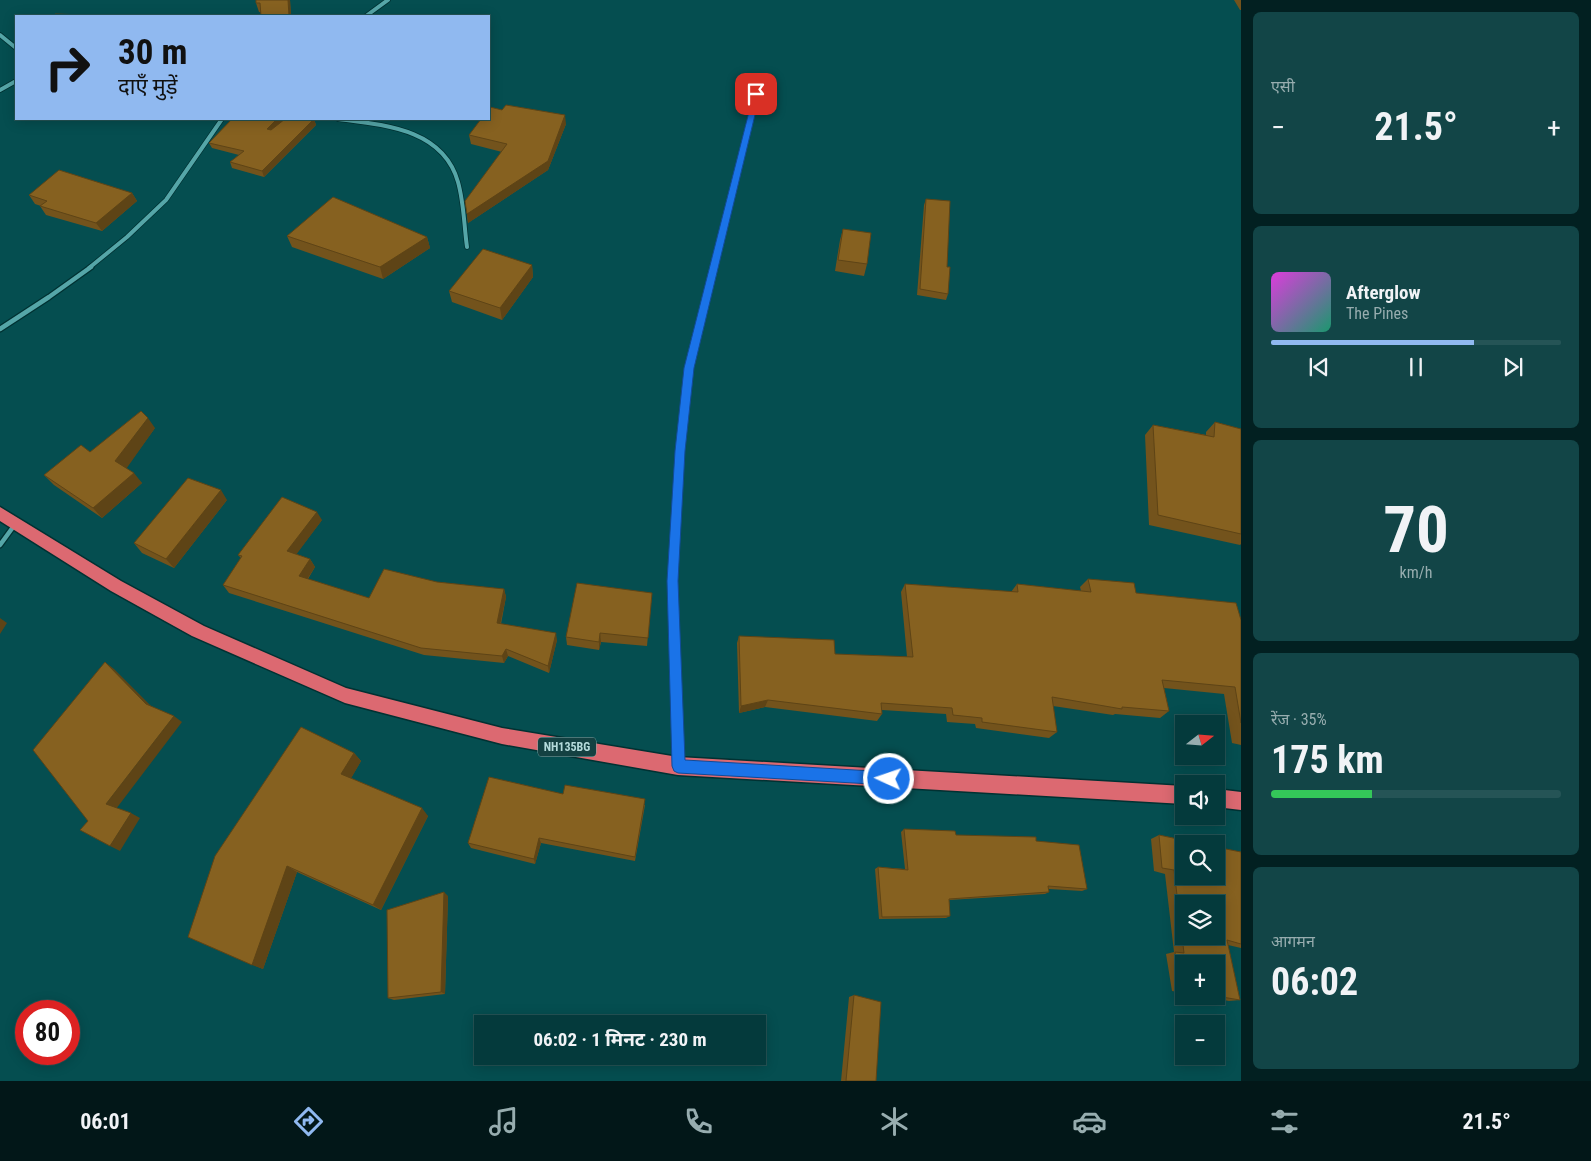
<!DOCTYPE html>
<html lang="hi">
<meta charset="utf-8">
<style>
:root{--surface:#043a3c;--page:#124547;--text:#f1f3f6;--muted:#97adaf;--line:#255456;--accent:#90b9f0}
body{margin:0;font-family:"Roboto Condensed","Noto Sans Devanagari",sans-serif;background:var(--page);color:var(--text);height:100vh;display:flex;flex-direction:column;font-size:19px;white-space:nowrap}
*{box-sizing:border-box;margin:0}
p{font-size:16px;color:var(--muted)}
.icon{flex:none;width:28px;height:28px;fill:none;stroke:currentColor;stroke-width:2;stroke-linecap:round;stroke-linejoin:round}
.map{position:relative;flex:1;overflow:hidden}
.side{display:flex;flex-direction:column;gap:12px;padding:12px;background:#022021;width:350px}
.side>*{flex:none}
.guide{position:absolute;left:15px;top:15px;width:475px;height:105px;border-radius:0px;box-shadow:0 2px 12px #0003,0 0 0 1px var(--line);background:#90b9f0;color:#111;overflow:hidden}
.needle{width:32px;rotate:73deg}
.tools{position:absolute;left:1175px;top:715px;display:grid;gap:10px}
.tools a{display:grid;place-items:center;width:50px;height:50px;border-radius:0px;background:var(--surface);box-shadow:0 2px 12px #0003,0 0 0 1px var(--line);font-size:25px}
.speed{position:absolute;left:15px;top:1000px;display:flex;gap:10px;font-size:25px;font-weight:700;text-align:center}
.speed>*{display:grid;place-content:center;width:65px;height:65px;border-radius:50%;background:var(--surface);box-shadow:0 2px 12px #0003,0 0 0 1px var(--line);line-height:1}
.speed .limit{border:8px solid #d22;background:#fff;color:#111}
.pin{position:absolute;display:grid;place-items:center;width:42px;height:42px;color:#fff;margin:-21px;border-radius:10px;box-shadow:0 2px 8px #0006}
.me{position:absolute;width:55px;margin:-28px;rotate:273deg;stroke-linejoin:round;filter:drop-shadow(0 0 4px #0008)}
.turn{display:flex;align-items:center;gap:18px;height:105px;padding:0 20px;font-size:22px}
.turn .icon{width:65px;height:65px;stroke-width:2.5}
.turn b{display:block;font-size:35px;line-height:42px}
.big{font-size:38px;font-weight:700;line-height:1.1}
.side .widget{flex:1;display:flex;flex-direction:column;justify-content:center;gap:8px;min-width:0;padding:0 18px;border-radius:8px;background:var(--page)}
.side .dial{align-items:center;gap:0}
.dial b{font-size:65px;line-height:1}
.song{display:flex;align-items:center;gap:15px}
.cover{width:60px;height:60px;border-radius:8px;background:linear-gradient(135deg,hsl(300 70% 55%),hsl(160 70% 35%))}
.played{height:5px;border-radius:2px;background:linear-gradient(90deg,var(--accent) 70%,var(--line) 70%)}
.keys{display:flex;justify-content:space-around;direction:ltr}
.heat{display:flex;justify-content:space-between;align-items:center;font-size:28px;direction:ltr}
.charge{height:8px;border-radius:4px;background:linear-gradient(90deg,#34c759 35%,var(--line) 0)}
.trip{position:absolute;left:474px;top:1015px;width:292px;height:50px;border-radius:0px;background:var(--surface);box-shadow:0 2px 12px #0003,0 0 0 1px var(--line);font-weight:700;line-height:50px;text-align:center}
.menu{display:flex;height:80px;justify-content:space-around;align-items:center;background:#021718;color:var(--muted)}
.menu .icon{width:35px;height:35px}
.menu .on{color:var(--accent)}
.menu b{font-size:22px;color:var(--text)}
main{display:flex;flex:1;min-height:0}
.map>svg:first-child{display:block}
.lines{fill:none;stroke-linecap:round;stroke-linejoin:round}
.street-far2-casing{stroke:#013132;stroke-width:5.5}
.street-far1-casing{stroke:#013132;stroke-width:7}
.street-casing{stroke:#013132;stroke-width:9}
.highway-casing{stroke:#013132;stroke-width:3}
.street-far2{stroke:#55a6a8;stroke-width:4}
.street-far1{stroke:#55a6a8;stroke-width:4.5}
.street{stroke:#55a6a8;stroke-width:6}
.highway{fill:#dc6971;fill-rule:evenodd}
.wall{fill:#73531c}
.shaded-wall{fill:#5e4416}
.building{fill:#866120;stroke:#5e4416;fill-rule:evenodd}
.route{fill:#1a73e8;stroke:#114b97}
.labels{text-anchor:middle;stroke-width:5;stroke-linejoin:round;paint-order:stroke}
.shield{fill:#144142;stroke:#85adad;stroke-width:1}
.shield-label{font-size:12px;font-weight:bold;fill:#b5dbdb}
</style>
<main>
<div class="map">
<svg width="1241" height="1081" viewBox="0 0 1241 1081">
<rect width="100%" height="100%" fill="#054e50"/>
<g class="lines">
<defs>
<path id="street-far2" d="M366,16L388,0
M0,35L16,48
M0,90L16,81
M338,119C385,125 443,129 458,182C464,203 464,226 467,247
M89,268L127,237L166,200L222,119
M713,268L756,94"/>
<path id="street-far1" d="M0,329L49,297L91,267
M0,545L16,523
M674,620L673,581L681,434L689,367L714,267"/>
<path id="street" d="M674,618L678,762"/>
<path id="highway" d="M0,507L121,581L204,626L346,688L502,728L678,757L1184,786V804L678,775L502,744L345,703L192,636L111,591L0,521Z
M1216,789L1241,792V810L1216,807Z"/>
</defs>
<use href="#street-far2" class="street-far2-casing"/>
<use href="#street-far1" class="street-far1-casing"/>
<use href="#street" class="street-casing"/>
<use href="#highway" class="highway-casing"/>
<use href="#street-far2" class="street-far2"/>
<use href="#street-far1" class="street-far1"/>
<use href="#street" class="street"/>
<use href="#highway" class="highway"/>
</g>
<path class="wall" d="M256,0H290L291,16L259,12L256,3Z
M1234,0H1241V10H1240Z
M232,119H282L283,120L314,119L316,125L264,177L232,168L230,162L239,155L212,148L209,143Z
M566,124L548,170L468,223L467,214L502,152L471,144L469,135Z
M132,193L137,201L102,231L46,215L40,206H41L35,204L29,195Z
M926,199L947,267L948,294L946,300L917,295L924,205Z
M843,229L867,264L864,276L835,271L840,240Z
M287,236L427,237L430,248L383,279L292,247Z
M532,265L533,277L502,320L452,302L449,291Z
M1215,422L1241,429V544L1240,545L1149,525L1145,435L1153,425L1206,435V432Z
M155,428L126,468L142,483L102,518L54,485L44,475L90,452Z
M227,500L174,568L142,553L134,543Z
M322,520L296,554L310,559L315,567L308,579L369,598L437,582L504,589L506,597L501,624L557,640L549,673L508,656L504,663L424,655L229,593L223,585L241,558L238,555Z
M1088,579L1136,593L1241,620V745L1232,743L1224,694L1164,688L1169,711L1160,718L1115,714L1113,715L1053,706L1057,732L1049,738L976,728L975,724L947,722L946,714L882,710V714L877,721L765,707L739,713L737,643L739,636L835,654L907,657L901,592L905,584L1011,592L1017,584L1081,591L1080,587Z
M652,593L647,646L601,642L599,650L567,645L566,637Z
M354,753L361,761L351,778L428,816L381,910L297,872L263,969L188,937Z
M563,794L645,805L635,861L541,843L535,864L471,848L468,843Z
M904,829L956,835L1036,841L1087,889L1082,891L1049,889V892L1045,894L949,900L950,916L946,918L879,919L875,869L878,867L905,869L901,832Z
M1159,835L1241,852V948L1228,945L1240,1000L1229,1001L1202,996H1216V964H1184V993L1172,991L1166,954L1174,952L1165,874L1154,871L1151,839Z
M448,896L445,994L394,1000L388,998Z
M854,995L876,1081H841L849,997Z"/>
<path class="shaded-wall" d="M288,0H290L291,16H289Z
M565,115L566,124L548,170L468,223L467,214Z
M277,119H282L283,121L270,135L267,129Z
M314,119L316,125L264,177L262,171Z
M132,193L137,201L102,231L96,223Z
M427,237L430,248L383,279L380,267Z
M532,265L533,277L502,320L500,308Z
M148,418L155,428L124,472L115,461Z
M134,473L142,483L102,518L93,508Z
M221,490L227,500L174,568L166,559Z
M317,512L322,520L293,559L287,551Z
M310,559L315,567L304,584L299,576Z
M504,589L506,597L499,630L497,623Z
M0,618L7,623L0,634Z
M556,633L557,640L549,673L548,666Z
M600,633L601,642L599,650V642Z
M506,649L508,656L504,663L502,656Z
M105,662L114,669L155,710L146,704Z
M768,700L765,707L739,713L741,706Z
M174,716L182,722L116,809L106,804Z
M354,753L361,761L349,782L341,774Z
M422,808L428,816L381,910L373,905Z
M131,813L140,818L120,851L110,846Z
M539,838L541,843L535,864L534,859Z
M287,866L297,872L263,969L252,965Z
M444,892L448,896L445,994L441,992Z"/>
<path class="building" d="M256,0H288L289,16H261L260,3H256Z
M55,14L115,16H53Z
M506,105L565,115L548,161L467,214L465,201L507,144L469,135L481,119H489V109L490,107L502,110Z
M232,119H277L267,129L271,130L285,119H314L262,171L230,162L244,151L209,143Z
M59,170L132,193L96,223L40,206L47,201L29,195Z
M333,197L427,237L380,267L287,236Z
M926,199L950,201L947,267H950L948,294L920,289Z
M843,229L871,233L867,264L838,260Z
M483,249L532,265L500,308L449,291Z
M141,411L148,418L115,461L134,473L93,508L44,475L81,445L90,452Z
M1215,422L1241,429V534L1158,515L1153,425L1214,437Z
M188,478L221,490L166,559L134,543Z
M282,497L317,512L287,551L310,559L299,576L369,598L384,569L437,582L504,589L497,623L556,633L548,666L506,649L502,656L421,648L223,585L242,556L238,555Z
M1088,579L1134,583L1136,593L1236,603L1241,620V723L1235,687L1162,680L1169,711L1122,707V709L1052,697L1057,732L982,722V718L953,715L952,708L881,703L882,714L768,700L741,706L739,636L834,640L835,654L913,657L905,584L1018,592L1017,584L1091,592Z
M577,583L652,593L648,638L600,633L599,642L566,637Z
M105,662L146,704L174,716L106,804L131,813L110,846L80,830L88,821L33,750Z
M301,727L354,753L341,774L422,808L373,905L287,866L252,965L188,937L215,856Z
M489,777L563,794L565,785L645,799L635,857L539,838L534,859L468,843Z
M904,829L955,831L956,835L1036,837V841L1079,845L1087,889L1048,886L1049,892L949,899L950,916L882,917L878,867L908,870Z
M1159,835L1201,844H1184V876H1216V847L1241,852V944L1227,940L1240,1000L1216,996V964H1184V990H1181L1175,952L1184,953L1174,870L1162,868ZM1184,904H1216V936H1184Z
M444,892L441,992L388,998L387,910Z
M854,995L881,1002L876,1081H846Z"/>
<path class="route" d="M754,92L760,94L694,368L685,451L678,581L685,760L889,772L893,774L895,779L893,783L889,785L678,773L674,771L672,766L667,581L675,451L684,368Z"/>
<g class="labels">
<rect class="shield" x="538" y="737.5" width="58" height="19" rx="4"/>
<g class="shield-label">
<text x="567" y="751">NH135BG</text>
</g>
</g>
</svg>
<div class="tools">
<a><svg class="needle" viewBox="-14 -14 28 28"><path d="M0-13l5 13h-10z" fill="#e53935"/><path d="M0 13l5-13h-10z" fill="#97adaf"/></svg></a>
<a><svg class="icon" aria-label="sound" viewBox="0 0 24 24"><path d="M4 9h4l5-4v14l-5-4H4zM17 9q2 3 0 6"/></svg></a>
<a><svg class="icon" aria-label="search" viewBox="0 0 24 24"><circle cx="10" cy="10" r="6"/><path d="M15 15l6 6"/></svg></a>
<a><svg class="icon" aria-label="layers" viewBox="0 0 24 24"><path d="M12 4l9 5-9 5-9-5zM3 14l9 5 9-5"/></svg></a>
<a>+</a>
<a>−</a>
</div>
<div class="speed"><div class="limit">80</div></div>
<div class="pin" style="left:756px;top:94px;background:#d93025"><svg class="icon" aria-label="arrive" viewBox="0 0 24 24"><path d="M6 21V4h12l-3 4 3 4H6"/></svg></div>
<svg class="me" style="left:889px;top:779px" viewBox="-20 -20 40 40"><circle r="17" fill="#1a73e8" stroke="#fff" stroke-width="3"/><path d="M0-11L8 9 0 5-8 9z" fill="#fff"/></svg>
<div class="trip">06:02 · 1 मिनट · 230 m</div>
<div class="guide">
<div class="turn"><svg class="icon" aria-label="right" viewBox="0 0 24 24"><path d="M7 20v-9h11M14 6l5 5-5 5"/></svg><div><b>30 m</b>दाएँ मुड़ें</div></div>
</div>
</div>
<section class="side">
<div class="widget"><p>एसी</p>
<div class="heat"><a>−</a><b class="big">21.5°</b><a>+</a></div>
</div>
<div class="widget">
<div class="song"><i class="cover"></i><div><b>Afterglow</b><p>The Pines</p></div></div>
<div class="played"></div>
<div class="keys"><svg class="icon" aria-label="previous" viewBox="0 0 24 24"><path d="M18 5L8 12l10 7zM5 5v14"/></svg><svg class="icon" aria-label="pause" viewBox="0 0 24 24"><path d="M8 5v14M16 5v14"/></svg><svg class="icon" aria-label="next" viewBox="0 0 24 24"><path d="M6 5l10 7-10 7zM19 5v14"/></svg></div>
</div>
<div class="widget dial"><b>70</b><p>km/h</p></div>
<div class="widget"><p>रेंज · 35%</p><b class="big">175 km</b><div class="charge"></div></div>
<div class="widget"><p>आगमन</p><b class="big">06:02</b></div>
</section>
</main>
<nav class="menu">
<b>06:01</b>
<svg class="icon on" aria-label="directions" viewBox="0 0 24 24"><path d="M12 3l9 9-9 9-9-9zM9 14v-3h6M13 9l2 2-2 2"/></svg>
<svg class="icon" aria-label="music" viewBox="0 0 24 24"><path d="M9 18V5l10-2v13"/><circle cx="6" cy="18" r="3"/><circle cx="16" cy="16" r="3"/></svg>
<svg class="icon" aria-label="phone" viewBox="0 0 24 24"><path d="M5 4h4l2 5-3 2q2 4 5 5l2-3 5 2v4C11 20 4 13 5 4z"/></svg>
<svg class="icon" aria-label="climate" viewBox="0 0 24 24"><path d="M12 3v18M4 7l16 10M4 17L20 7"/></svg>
<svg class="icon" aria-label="car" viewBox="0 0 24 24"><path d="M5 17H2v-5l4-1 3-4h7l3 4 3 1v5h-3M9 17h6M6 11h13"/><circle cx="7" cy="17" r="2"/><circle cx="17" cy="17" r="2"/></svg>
<svg class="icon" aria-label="filters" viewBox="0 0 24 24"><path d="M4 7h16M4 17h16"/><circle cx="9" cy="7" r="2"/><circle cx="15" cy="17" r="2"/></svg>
<b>21.5°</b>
</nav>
